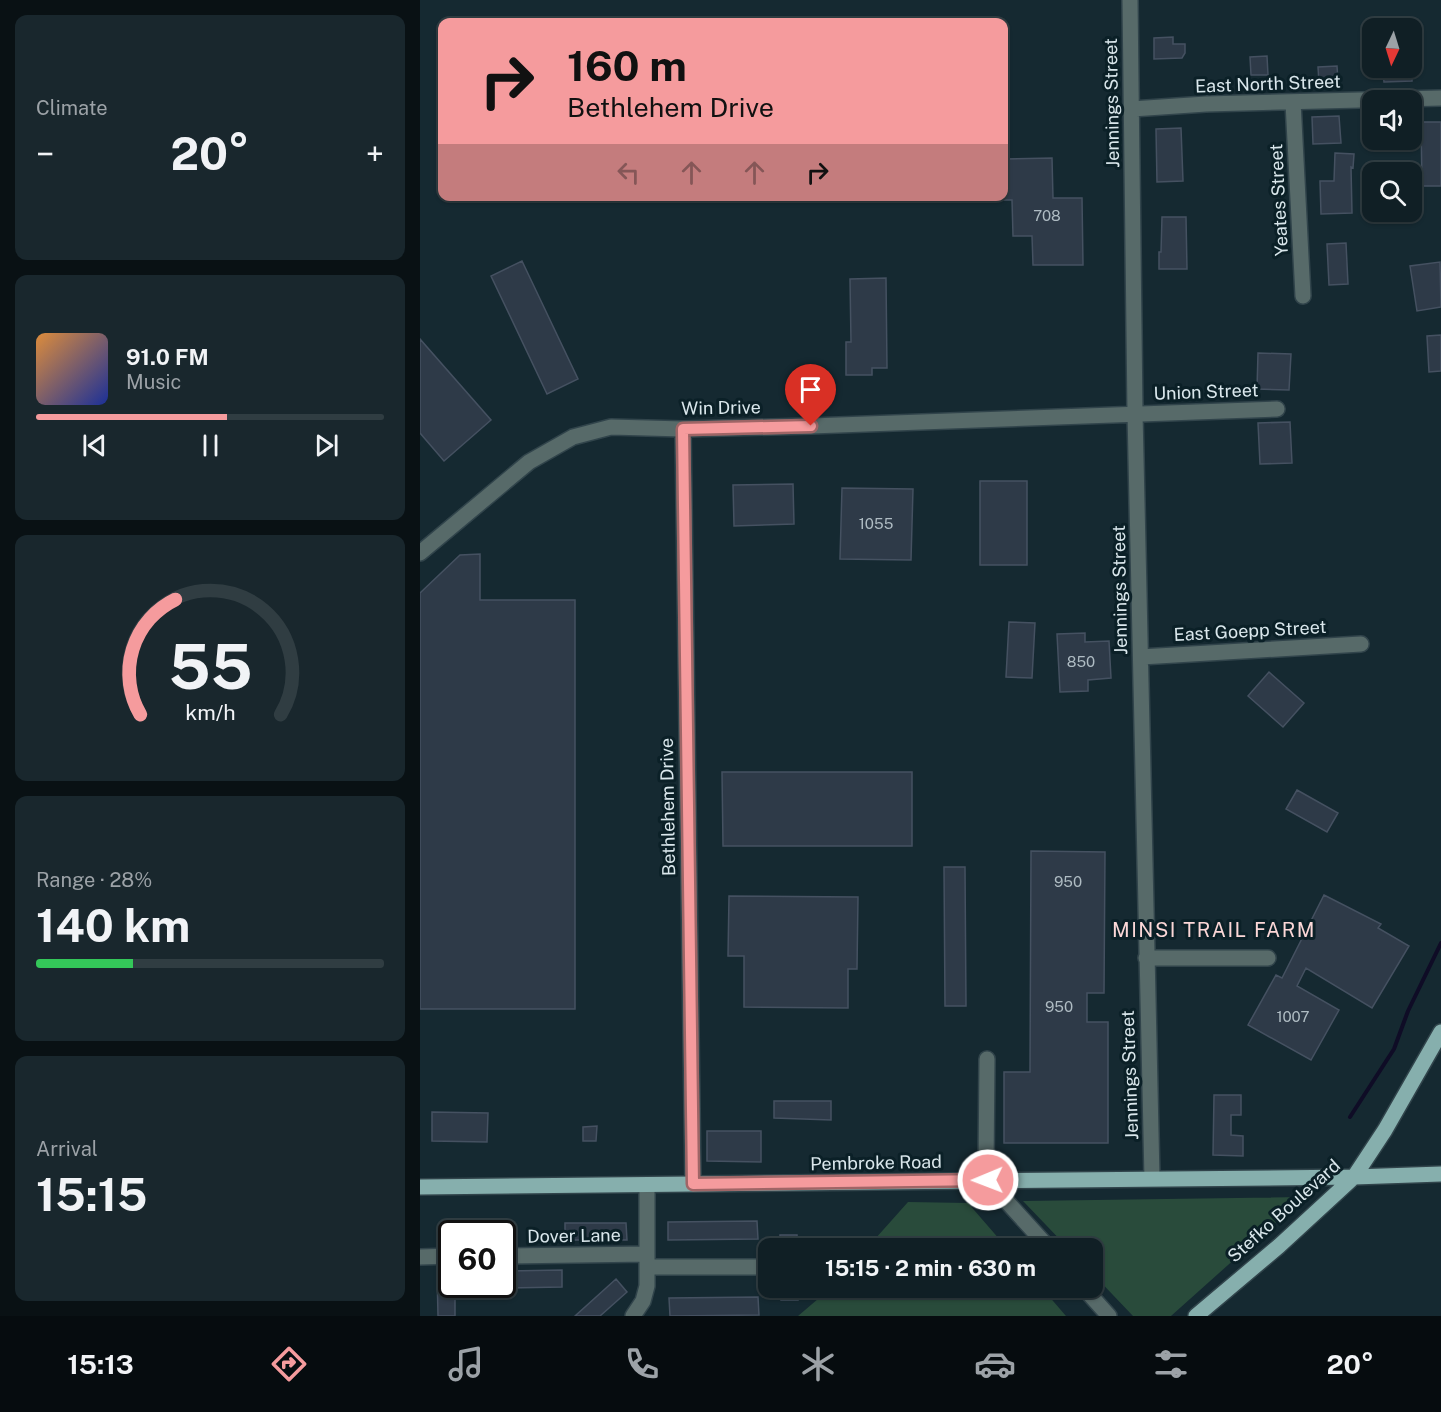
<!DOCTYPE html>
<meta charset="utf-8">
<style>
:root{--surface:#101f25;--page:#19272d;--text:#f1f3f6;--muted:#9ca2a7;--line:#303d42;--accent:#f59b9d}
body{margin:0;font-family:"Public Sans",sans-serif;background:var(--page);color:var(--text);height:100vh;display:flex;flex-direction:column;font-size:22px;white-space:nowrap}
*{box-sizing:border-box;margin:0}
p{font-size:20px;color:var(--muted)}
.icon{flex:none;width:33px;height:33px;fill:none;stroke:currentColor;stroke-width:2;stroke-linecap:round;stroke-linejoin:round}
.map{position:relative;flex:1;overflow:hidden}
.sheet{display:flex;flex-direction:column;gap:15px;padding:15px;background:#091114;width:420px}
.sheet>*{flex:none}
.hud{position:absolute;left:18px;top:18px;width:570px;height:183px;border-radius:12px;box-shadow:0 2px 4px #0004,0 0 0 2px var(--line);background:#f59b9d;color:#111;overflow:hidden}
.needle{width:39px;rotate:184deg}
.fabs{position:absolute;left:942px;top:18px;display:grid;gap:12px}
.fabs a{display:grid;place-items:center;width:60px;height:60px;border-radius:12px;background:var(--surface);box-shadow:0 2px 4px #0004,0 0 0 2px var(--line);font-size:30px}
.speed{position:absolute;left:18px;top:1220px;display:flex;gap:12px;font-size:30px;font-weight:700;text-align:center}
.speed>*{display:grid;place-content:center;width:78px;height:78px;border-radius:50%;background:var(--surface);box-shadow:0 2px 4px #0004,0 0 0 2px var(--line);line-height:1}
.speed .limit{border:3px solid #111;border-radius:9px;background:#fff;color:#111}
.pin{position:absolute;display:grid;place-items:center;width:51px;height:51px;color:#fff;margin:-62px -26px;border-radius:50% 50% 50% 0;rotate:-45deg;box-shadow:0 0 6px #0007}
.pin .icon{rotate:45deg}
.me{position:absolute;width:66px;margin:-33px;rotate:269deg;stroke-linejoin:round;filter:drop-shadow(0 0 4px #0008)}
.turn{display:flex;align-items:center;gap:21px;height:126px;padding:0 30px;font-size:27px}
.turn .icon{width:78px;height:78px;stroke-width:2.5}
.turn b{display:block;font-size:42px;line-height:51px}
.lanes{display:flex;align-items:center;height:57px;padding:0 30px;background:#0003;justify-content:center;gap:30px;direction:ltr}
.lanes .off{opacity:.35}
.big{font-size:45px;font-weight:700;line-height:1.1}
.sheet .widget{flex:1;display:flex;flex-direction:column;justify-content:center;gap:9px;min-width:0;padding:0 21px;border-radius:12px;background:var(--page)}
.sheet .dial{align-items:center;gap:0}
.dial svg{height:156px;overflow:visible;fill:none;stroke:var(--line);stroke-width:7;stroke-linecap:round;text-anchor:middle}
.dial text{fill:var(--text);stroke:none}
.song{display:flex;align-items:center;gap:18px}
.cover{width:72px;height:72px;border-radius:9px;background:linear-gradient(135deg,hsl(30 70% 55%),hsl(230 70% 35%))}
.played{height:6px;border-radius:3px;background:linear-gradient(90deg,var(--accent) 55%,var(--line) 55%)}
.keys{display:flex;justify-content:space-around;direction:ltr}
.heat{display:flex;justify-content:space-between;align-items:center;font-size:33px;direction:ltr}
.charge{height:9px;border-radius:4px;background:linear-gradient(90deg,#34c759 28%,var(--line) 0)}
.trip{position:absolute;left:338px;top:1238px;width:345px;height:60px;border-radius:12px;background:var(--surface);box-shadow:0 2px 4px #0004,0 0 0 2px var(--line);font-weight:700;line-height:60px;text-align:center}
.tab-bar{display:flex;height:96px;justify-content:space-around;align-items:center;background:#060c0f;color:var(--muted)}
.tab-bar .icon{width:42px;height:42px}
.tab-bar .current{color:var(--accent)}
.tab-bar b{font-size:27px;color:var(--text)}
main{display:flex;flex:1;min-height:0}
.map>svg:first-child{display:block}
.green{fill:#294b3b}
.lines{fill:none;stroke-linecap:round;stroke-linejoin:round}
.stream{stroke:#0f0c26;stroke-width:4}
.building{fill:#2e3a48;stroke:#455161;stroke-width:1.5}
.minor-casing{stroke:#31444b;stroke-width:18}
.major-casing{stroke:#31444b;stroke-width:18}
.minor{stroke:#576a69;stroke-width:15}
.major{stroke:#86afad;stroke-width:15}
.route-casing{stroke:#9f6566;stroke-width:15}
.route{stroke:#f59b9d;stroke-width:10}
.labels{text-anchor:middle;stroke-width:6;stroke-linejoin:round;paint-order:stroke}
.number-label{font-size:15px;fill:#afbcc3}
.street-label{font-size:18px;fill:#dae7ec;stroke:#0b2027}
.neighbourhood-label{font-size:20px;letter-spacing:1.5px;fill:#fbd7d7;stroke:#0b2027}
</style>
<main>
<section class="sheet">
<div class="widget"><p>Climate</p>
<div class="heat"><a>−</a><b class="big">20°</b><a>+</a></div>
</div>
<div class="widget">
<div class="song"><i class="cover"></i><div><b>91.0 FM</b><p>Music</p></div></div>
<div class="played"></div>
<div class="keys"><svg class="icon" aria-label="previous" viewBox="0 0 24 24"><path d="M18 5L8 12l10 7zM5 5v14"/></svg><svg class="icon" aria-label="pause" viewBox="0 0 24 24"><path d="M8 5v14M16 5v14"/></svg><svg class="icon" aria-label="next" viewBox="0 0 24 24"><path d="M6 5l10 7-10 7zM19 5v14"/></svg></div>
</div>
<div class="widget dial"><svg viewBox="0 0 100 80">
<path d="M14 69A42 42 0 1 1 86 69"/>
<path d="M14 69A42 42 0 0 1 32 10" stroke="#f59b9d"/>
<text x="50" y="56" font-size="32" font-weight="700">55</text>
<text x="50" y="72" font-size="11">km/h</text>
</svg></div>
<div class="widget"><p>Range · 28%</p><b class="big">140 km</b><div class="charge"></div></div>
<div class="widget"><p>Arrival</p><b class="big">15:15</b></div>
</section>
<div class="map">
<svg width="1021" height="1316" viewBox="0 0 1021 1316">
<rect width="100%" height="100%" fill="#152931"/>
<path class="green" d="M884,1197L751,1316H713L672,1273V1248H648L603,1201Z
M488,1202L548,1203L587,1248H447Z
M412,1287H621L646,1316H378Z"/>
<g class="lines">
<path class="stream" d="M930,1117L974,1049L988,1011L1021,943"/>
</g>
<path class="building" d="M992,33H1001L1002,44H992Z
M753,37V44H765V53L762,58L734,59V38Z
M847,56L848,75H831L830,57Z
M917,66L918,81L899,83L898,67Z
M992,71V81L964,82L963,72Z
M919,116L921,143L893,144L892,117Z
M1001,122H1021V186H1002Z
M761,128L763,181L737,182L736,129Z
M915,153L934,154L933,168L931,167L932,213L901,214L900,181H914Z
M632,158L633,198H662L663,265H613L612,236H593L592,200H584V159Z
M742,217H766L767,269H739V252H741Z
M926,243L928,284L909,285L907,244Z
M102,261L158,379L127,394L71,276Z
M1020,262L1021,307L997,311L990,266Z
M466,278L467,368H452V375H426V342H431L430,279Z
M1021,335V371L1009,372L1007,336Z
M0,339L71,420L24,461L0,433Z
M838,353L871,354L869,390L837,389Z
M870,422L872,463L840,464L838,423Z
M560,481H607V565H560Z
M373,484L374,524L314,526L313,485Z
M422,488L493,489L491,560L420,559Z
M60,554V600H155V1009H0V593L40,555Z
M589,622L615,623L612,678L586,677Z
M665,633V642L689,641L691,678L668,680V691L640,692L637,634Z
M849,672L884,703L863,727L828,696Z
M302,772H492V846H303Z
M877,790L918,813L907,832L866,809Z
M611,851L685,852L684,993H667V1022H688V1143H584V1072H610Z
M524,867H545L546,1006H525Z
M904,895L961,924L958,928L989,946L952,1008L886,968L877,986L919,1010L891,1060L828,1025L856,975L862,978Z
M309,896L438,897L437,969H428V1008L324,1007V956H308Z
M794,1095H821V1115H811V1135L823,1136V1156L793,1155Z
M354,1101H411V1120L354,1118Z
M12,1112L68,1113L67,1142L12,1141Z
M177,1126L176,1141H163V1127Z
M287,1131H341V1162L287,1161Z
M337,1221L338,1239L248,1240V1222Z
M145,1223H206L207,1240H145Z
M360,1235H377V1248H360Z
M142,1270V1287L82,1288V1271Z
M17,1272H32V1284H35V1316H18Z
M196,1279L207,1292L180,1316H155Z
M360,1287H377L378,1300H361Z
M338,1297L339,1315L250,1316L249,1298Z"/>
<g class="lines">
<defs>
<path id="minor" d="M710,0L715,413L732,1178
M873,102L883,296
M712,109L786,104L1021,98
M263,429L273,1184
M0,553L109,462L153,437L191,427L263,429L391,426L857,409
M721,657L941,644
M726,958H848
M567,1059L566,1167L568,1181L629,1248
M82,1256L227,1254
M0,1257L32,1256
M227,1267H345
M663,1287L689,1316
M213,1316L223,1301L227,1286V1185"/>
<path id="major" d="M0,1187L934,1177L1021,1174
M776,1316L859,1246L934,1177L965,1130L1021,1032"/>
</defs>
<use href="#minor" class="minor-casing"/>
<use href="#major" class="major-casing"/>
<use href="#minor" class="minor"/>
<use href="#major" class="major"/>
</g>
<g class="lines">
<defs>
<path id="route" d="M391,426L263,429L273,1184L568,1180"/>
</defs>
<use href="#route" class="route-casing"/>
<use href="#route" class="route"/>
</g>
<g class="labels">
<g class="number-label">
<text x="627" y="221">708</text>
<text x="456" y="529">1055</text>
<text x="661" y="667">850</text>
<text x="648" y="887">950</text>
<text x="639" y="1012">950</text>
<text x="873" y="1022">1007</text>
</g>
<g class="street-label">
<text transform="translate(848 84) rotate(-2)" y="6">East North Street</text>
<text transform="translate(692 103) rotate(-91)" y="6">Jennings Street</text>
<text transform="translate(859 200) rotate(-93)" y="6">Yeates Street</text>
<text transform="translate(786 392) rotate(-2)" y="6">Union Street</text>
<text transform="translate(301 408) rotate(-1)" y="6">Win Drive</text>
<text transform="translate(700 590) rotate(-91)" y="6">Jennings Street</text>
<text transform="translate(830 631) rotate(-3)" y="6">East Goepp Street</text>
<text transform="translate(248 807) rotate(-91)" y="6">Bethlehem Drive</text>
<text transform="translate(710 1075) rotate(-92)" y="6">Jennings Street</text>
<text transform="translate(456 1163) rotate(-1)" y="6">Pembroke Road</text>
<text transform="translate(864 1211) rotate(-42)" y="6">Stefko Boulevard</text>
<text transform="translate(154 1236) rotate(-1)" y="6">Dover Lane</text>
</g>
<g class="neighbourhood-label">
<text x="794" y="937">MINSI TRAIL FARM</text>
</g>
</g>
</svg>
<div class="fabs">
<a><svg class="needle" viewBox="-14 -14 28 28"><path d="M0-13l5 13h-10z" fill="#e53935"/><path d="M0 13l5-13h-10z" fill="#9ca2a7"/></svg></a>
<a><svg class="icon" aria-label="sound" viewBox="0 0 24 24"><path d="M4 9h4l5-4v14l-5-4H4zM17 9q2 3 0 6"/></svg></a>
<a><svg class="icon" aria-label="search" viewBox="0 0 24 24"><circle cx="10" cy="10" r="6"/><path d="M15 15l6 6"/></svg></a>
</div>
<div class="speed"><div class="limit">60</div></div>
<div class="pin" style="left:391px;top:426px;background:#d93025"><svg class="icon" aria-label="arrive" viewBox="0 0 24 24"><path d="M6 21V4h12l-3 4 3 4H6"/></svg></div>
<svg class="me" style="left:568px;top:1180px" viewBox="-20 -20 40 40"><circle r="17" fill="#f59b9d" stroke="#fff" stroke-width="3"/><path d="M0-11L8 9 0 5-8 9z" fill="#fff"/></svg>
<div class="trip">15:15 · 2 min · 630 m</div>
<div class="hud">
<div class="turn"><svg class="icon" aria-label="right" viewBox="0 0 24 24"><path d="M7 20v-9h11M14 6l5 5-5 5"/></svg><div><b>160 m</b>Bethlehem Drive</div></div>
<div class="lanes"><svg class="icon off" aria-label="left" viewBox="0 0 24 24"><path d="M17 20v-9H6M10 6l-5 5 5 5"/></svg><svg class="icon off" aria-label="ahead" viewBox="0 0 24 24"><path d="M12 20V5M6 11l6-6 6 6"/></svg><svg class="icon off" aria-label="ahead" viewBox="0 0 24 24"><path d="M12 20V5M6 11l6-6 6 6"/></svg><svg class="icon" aria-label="right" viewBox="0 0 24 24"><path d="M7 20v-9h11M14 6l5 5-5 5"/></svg></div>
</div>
</div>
</main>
<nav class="tab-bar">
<b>15:13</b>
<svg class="icon current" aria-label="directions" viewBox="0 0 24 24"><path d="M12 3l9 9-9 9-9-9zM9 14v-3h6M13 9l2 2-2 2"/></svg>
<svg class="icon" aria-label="music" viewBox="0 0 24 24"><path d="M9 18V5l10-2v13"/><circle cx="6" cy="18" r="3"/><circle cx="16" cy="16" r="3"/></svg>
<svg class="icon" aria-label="phone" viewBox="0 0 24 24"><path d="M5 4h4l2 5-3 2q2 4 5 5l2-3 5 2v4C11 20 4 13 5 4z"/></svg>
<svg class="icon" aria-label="climate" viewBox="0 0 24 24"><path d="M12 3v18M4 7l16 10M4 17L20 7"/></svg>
<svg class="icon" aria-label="car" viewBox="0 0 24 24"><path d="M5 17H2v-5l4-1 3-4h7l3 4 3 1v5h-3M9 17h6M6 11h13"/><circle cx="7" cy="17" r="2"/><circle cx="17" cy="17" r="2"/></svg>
<svg class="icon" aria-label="filters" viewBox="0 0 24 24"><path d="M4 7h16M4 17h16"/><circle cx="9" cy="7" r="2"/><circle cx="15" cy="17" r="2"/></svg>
<b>20°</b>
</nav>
